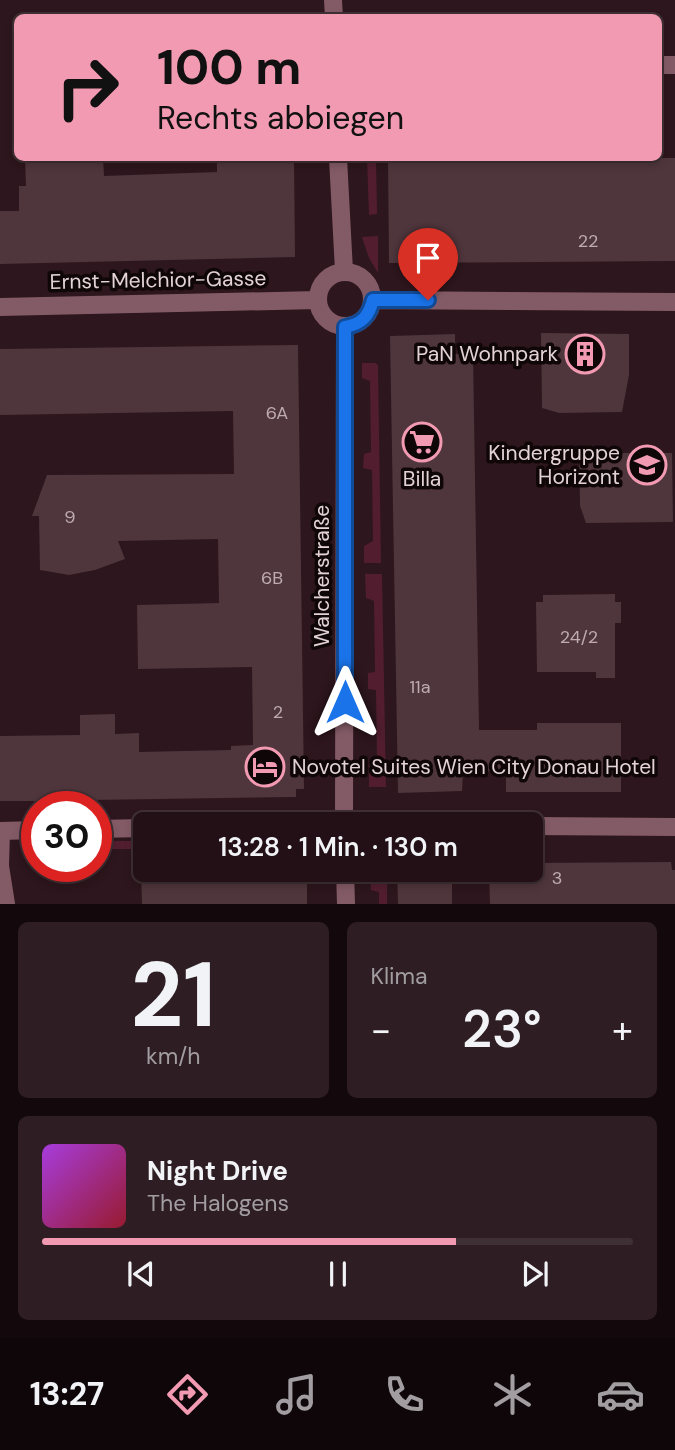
<!DOCTYPE html>
<html lang="de">
<meta charset="utf-8">
<style>
:root{--surface:#221016;--page:#2e1e23;--text:#f1f3f6;--muted:#a29da1;--line:#3f3035;--accent:#f19ab2}
body{margin:0;font-family:"DM Sans",sans-serif;background:var(--page);color:var(--text);height:100vh;display:flex;flex-direction:column;font-size:26px;white-space:nowrap}
*{box-sizing:border-box;margin:0}
p{font-size:23px;color:var(--muted)}
.icon{flex:none;width:38px;height:38px;fill:none;stroke:currentColor;stroke-width:2;stroke-linecap:round;stroke-linejoin:round}
.map{position:relative;height:904px;overflow:hidden}
.sheet{display:flex;flex-direction:column;gap:18px;padding:18px;background:#13090c;flex:1}
.sheet>*{flex:none}
.hud{position:absolute;left:14px;top:14px;width:648px;height:147px;border-radius:10px;box-shadow:0 4px 10px #0003,0 0 0 2px var(--line);background:#f19ab2;color:#111;overflow:hidden}
.speed{position:absolute;left:21px;top:791px;display:flex;gap:14px;font-size:35px;font-weight:700;text-align:center}
.speed>*{display:grid;place-content:center;width:91px;height:91px;border-radius:50%;background:var(--surface);box-shadow:0 4px 10px #0003,0 0 0 2px var(--line);line-height:1}
.speed .limit{border:10px solid #d22;background:#fff;color:#111}
.pin{position:absolute;display:grid;place-items:center;width:60px;height:60px;color:#fff;margin:-72px -30px;border-radius:50% 50% 50% 0;rotate:-45deg;box-shadow:0 0 7px #0007}
.pin .icon{rotate:45deg}
.me{position:absolute;width:77px;margin:-38px;rotate:0deg;stroke-linejoin:round;filter:drop-shadow(0 0 5px #0008)}
.turn{display:flex;align-items:center;gap:24px;height:147px;padding:0 28px;font-size:32px}
.turn .icon{width:91px;height:91px;stroke-width:2.5}
.turn b{display:block;font-size:49px;line-height:60px}
.big{font-size:52px;font-weight:600;line-height:1.1}
.sheet .card{flex:1;display:flex;flex-direction:column;justify-content:center;gap:10px;min-width:0;padding:0 24px;border-radius:10px;background:var(--page)}
.sheet .dial{align-items:center;gap:0}
.dial b{font-size:91px;line-height:1}
.song{display:flex;align-items:center;gap:21px}
.cover{width:84px;height:84px;border-radius:10px;background:linear-gradient(135deg,hsl(280 70% 55%),hsl(350 70% 35%))}
.played{height:7px;border-radius:4px;background:linear-gradient(90deg,var(--accent) 70%,var(--line) 70%)}
.keys{display:flex;justify-content:space-around;direction:ltr}
.heat{display:flex;justify-content:space-between;align-items:center;font-size:38px;direction:ltr}
.sheet .tiles{flex:1;display:grid;gap:18px;grid-template-columns:1fr 1fr}
.card:last-child{grid-column:span 2}
.trip{position:absolute;left:133px;top:812px;width:410px;height:70px;border-radius:10px;background:var(--surface);box-shadow:0 4px 10px #0003,0 0 0 2px var(--line);font-weight:600;line-height:70px;text-align:center}
.dock{display:flex;height:112px;justify-content:space-around;align-items:center;background:#0e0609;color:var(--muted)}
.dock .icon{width:49px;height:49px}
.dock .on{color:var(--accent)}
.dock b{font-size:32px;color:var(--text)}
.map>svg:first-child{display:block}
.green{fill:#521e2f}
.building{fill:#4f363c}
.lines{fill:none;stroke-linecap:round;stroke-linejoin:round}
.minor{stroke:#835b66;stroke-width:18}
.route-casing{stroke:#114b97;stroke-width:18}
.route{stroke:#1a73e8;stroke-width:12}
.labels{text-anchor:middle;stroke-width:7;stroke-linejoin:round;paint-order:stroke}
.number-label{font-size:18px;fill:#beacb0}
.street-label{font-size:21px;fill:#e3d3d7;stroke:#0f0608}
.poi-label{font-size:21px;fill:#e3d3d7;stroke:#0f0608;text-anchor:end}
</style>
<div class="map">
<svg width="675" height="904" viewBox="0 0 675 904">
<rect width="100%" height="100%" fill="#2d161d"/>
<path class="green" d="M367,158H376L377,214L369,215Z
M378,236V273L369,258L362,237Z
M362,363H375L378,365L381,563H364V546L373,541L372,470L363,468L364,454L371,452L370,381L362,378Z
M365,574H382L386,787H369V765L370,762H377L376,690L368,689V673L375,672L374,601L366,598Z
M96,841H145V849H96Z
M370,870L387,871V904H379V892L371,890Z"/>
<path class="building" d="M25,158H103L104,176L217,172V158H294L295,257L0,264V211H19V186H26Z
M388,158H675V261L389,263Z
M541,333L629,334V375L622,412L559,413L542,408Z
M455,334V354L473,353L479,730H537V723H621V792H506V770L463,773L462,791L398,793L390,336Z
M298,345L304,789H296V797L90,800L85,793L78,791L73,793L68,801H0V736L80,735V715L115,714V734L139,733V752L231,750V746L253,745L252,667L138,669L137,605L219,603L218,539L118,541L125,559L95,570L69,575L40,570L39,516H32L47,475L234,474L233,411L0,415V349Z
M579,453H672L673,522L586,523L580,506Z
M615,594V602H621V623H615V678H596V672H537L536,602H543V595Z
M671,862L672,870H675V904H490L489,870H530V863Z
M307,870V904H142L141,873Z
M397,870H452V904H398Z"/>
<g class="lines">
<path class="minor" d="M333,0L334,18
M658,65H675
M338,158L344,271
M318 299a27 27 0 1 1 54 0a27 27 0 1 1-54 0Z
M373,300L675,302
M0,307L317,300
M79,802V807
M344,824L345,327
M530,826L675,827
M96,829L145,828
M0,831L37,830
M0,865L1,831
M0,866L6,904
M345,870L346,904"/>
</g>
<g class="lines">
<defs>
<path id="route" d="M345,702V327C362,324 369,316 373,300H428"/>
</defs>
<use href="#route" class="route-casing"/>
<use href="#route" class="route"/>
</g>
<defs>
<symbol id="building-ring" viewBox="-11 -11 22 22"><circle r="9.5" fill="#0f0608" stroke="#f19ab2" stroke-width="1.5"/><path d="M-4-6H4V6H1V3H-1V6H-4ZM-2.5-4.3h1.7v1.8h-1.7ZM.8-4.3h1.7v1.8H.8ZM-2.5-1h1.7V.8h-1.7ZM.8-1h1.7V.8H.8Z" fill="#f19ab2"/></symbol>
<symbol id="supermarket-ring" viewBox="-11 -11 22 22"><circle r="9.5" fill="#0f0608" stroke="#f19ab2" stroke-width="1.5"/><path d="M-6-5.5h2.5l.6 2H6L4.5 2H-2.5L-4.4-4H-6ZM-1.5 3.2a1.3 1.3 0 1 0 .1 0ZM3 3.2a1.3 1.3 0 1 0 .1 0Z" fill="#f19ab2"/></symbol>
<symbol id="school-ring" viewBox="-11 -11 22 22"><circle r="9.5" fill="#0f0608" stroke="#f19ab2" stroke-width="1.5"/><path d="M0-5L7-2L0 1L-7-2ZM-4 1L0 2.5L4 1V4Q0 6-4 4Z" fill="#f19ab2"/></symbol>
<symbol id="hotel-ring" viewBox="-11 -11 22 22"><circle r="9.5" fill="#0f0608" stroke="#f19ab2" stroke-width="1.5"/><path d="M-6-4.5h1.5V1H6V5H4.5V3h-9V5H-6ZM-4 0a1.8 1.8 0 1 1 3.6 0ZM.5 0V-2.5h3Q6-2.5 6 0Z" fill="#f19ab2"/></symbol>
</defs>
<g fill-rule="evenodd">
<use href="#building-ring" x="563" y="332" width="44" height="44"/>
<use href="#supermarket-ring" x="400" y="420" width="44" height="44"/>
<use href="#school-ring" x="625" y="443" width="44" height="44"/>
<use href="#hotel-ring" x="243" y="745" width="44" height="44"/>
</g>
<g class="labels">
<g class="number-label">
<text x="588" y="247">22</text>
<text x="277" y="419">6A</text>
<text x="70" y="523">9</text>
<text x="272" y="584">6B</text>
<text x="579" y="643">24/2</text>
<text x="420" y="693">11a</text>
<text x="278" y="718">2</text>
<text x="557" y="884">3</text>
</g>
<g class="street-label">
<text transform="translate(158 280) rotate(-1)" y="7">Ernst-Melchior-Gasse</text>
<text transform="translate(322 576) rotate(-90)" y="7">Walcherstraße</text>
</g>
<g class="poi-label">
<text x="558" y="361">PaN Wohnpark</text>
<text x="620" y="460">Kindergruppe<tspan x="620" dy="24">Horizont</tspan></text>
<text x="422" y="486" text-anchor="middle">Billa</text>
<text x="292" y="774" text-anchor="start">Novotel Suites Wien City Donau Hotel</text>
</g>
</g>
</svg>
<div class="speed"><div class="limit">30</div></div>
<div class="pin" style="left:428px;top:300px;background:#d93025"><svg class="icon" aria-label="arrive" viewBox="0 0 24 24"><path d="M6 21V4h12l-3 4 3 4H6"/></svg></div>
<svg class="me" style="left:345px;top:702px" viewBox="-20 -20 40 40"><path d="M0-17L14 15 0 8-14 15z" fill="#1a73e8" stroke="#fff" stroke-width="4"/></svg>
<div class="trip">13:28 · 1 Min. · 130 m</div>
<div class="hud">
<div class="turn"><svg class="icon" aria-label="right" viewBox="0 0 24 24"><path d="M7 20v-9h11M14 6l5 5-5 5"/></svg><div><b>100 m</b>Rechts abbiegen</div></div>
</div>
</div>
<section class="sheet">
<div class="tiles">
<div class="card dial"><b>21</b><p>km/h</p></div>
<div class="card"><p>Klima</p>
<div class="heat"><a>−</a><b class="big">23°</b><a>+</a></div>
</div>
<div class="card">
<div class="song"><i class="cover"></i><div><b>Night Drive</b><p>The Halogens</p></div></div>
<div class="played"></div>
<div class="keys"><svg class="icon" aria-label="previous" viewBox="0 0 24 24"><path d="M18 5L8 12l10 7zM5 5v14"/></svg><svg class="icon" aria-label="pause" viewBox="0 0 24 24"><path d="M8 5v14M16 5v14"/></svg><svg class="icon" aria-label="next" viewBox="0 0 24 24"><path d="M6 5l10 7-10 7zM19 5v14"/></svg></div>
</div>
</div>
</section>
<nav class="dock">
<b>13:27</b>
<svg class="icon on" aria-label="directions" viewBox="0 0 24 24"><path d="M12 3l9 9-9 9-9-9zM9 14v-3h6M13 9l2 2-2 2"/></svg>
<svg class="icon" aria-label="music" viewBox="0 0 24 24"><path d="M9 18V5l10-2v13"/><circle cx="6" cy="18" r="3"/><circle cx="16" cy="16" r="3"/></svg>
<svg class="icon" aria-label="phone" viewBox="0 0 24 24"><path d="M5 4h4l2 5-3 2q2 4 5 5l2-3 5 2v4C11 20 4 13 5 4z"/></svg>
<svg class="icon" aria-label="climate" viewBox="0 0 24 24"><path d="M12 3v18M4 7l16 10M4 17L20 7"/></svg>
<svg class="icon" aria-label="car" viewBox="0 0 24 24"><path d="M5 17H2v-5l4-1 3-4h7l3 4 3 1v5h-3M9 17h6M6 11h13"/><circle cx="7" cy="17" r="2"/><circle cx="17" cy="17" r="2"/></svg>
</nav>
